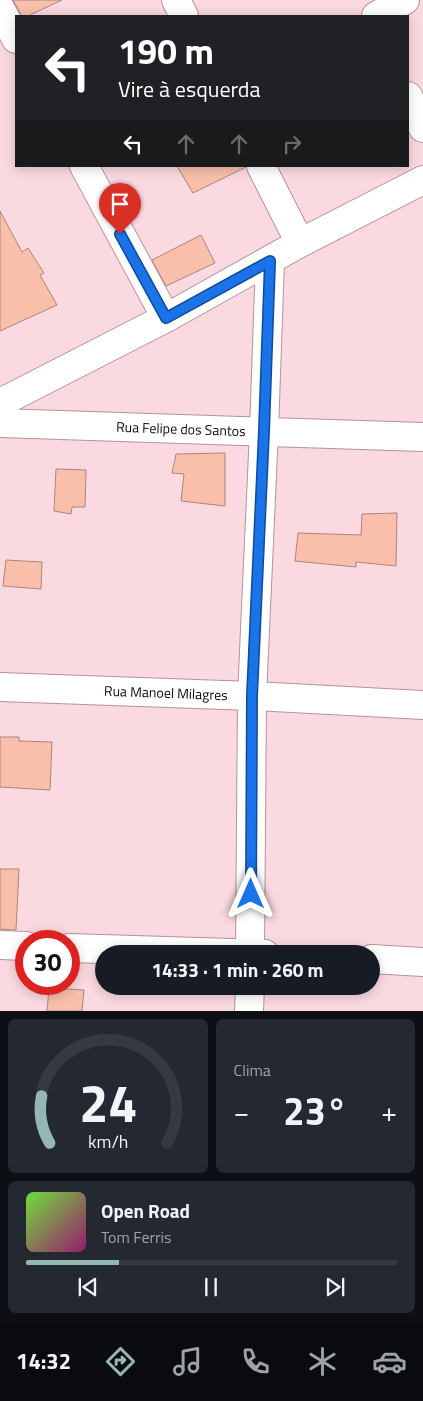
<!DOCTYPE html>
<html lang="pt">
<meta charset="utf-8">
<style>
:root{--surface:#171b24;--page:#242831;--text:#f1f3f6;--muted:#9ea1a6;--line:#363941;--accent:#96b6b2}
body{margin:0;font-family:"Titillium Web",sans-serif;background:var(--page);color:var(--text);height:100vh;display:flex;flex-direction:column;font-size:19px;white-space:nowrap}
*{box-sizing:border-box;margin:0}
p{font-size:16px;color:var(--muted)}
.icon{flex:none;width:28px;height:28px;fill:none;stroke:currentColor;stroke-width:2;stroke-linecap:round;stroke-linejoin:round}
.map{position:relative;height:1011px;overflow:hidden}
.sheet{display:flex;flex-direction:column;gap:8px;padding:8px;background:#0d0f14;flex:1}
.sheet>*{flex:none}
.top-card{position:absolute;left:15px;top:15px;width:394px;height:152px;border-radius:0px;box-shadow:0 2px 12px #0003;background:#202124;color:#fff;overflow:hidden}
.speed{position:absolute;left:15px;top:930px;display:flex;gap:10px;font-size:25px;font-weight:700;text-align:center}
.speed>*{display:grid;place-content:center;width:65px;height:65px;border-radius:50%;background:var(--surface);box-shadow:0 2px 12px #0003;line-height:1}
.speed .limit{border:8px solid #d22;background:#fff;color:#111}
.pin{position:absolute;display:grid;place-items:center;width:42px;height:42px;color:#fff;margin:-51px -21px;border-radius:50% 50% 50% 0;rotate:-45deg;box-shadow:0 0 5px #0007}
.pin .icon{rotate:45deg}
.me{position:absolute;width:55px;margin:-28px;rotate:0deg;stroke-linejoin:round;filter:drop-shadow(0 0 4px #0008)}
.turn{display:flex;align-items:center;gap:18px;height:105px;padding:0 20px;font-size:22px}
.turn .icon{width:65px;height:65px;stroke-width:2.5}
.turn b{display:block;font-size:35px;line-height:42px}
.lanes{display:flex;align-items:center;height:48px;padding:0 20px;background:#0003;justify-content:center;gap:25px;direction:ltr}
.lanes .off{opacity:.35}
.big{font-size:38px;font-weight:700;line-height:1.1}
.sheet .widget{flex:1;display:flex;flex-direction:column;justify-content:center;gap:8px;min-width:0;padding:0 18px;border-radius:8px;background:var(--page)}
.sheet .dial{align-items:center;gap:0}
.dial svg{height:130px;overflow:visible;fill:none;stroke:var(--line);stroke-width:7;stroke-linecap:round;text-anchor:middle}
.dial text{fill:var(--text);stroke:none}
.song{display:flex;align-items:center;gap:15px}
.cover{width:60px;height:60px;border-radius:8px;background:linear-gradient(135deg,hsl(100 70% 55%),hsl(320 70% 35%))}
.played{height:5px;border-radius:2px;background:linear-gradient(90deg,var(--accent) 25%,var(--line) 25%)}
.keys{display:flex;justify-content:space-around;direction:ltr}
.heat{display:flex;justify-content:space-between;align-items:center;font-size:28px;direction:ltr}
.sheet .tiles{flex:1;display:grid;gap:8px;grid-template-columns:1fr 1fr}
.widget:last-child{grid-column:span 2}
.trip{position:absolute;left:95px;top:945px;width:285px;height:50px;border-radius:25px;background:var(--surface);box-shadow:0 2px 12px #0003;font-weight:700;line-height:50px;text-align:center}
.tab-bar{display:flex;height:80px;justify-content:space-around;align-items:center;background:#090b0e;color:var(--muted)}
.tab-bar .icon{width:35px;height:35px}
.tab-bar .selected{color:var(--accent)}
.tab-bar b{font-size:22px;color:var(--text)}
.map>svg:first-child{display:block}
.building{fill:#f9bfab;stroke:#ab867a}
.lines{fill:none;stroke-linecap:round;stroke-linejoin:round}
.minor-casing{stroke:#b89199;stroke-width:30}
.minor{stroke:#fff;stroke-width:28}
.route-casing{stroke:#114b97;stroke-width:12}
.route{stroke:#1a73e8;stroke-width:9}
.labels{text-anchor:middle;stroke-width:5;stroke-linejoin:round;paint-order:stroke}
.street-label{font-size:14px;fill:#15080b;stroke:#fff}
</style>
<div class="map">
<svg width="423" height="1011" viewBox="0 0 423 1011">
<rect width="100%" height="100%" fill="#fbd9e0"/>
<path class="building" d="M13,0H62L28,16H22Z
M177,166H246V167L193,193Z
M0,211L22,252L28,248L44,273L40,275L57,305L0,331Z
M201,235L215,263L166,286L152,260Z
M225,453V506L181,501L184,474L172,473L176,454Z
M56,469L86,470L85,507H72L71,514L54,511Z
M397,513L396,566L356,562V567L295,561L298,533L361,535L362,514Z
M6,560L42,562L41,589L3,586Z
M0,737H19V741L52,742L50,790L0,787Z
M0,869H19L16,930L0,929Z
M49,988L84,990L82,1011H47Z"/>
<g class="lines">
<defs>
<g id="minor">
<path d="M176,0L184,16"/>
<path d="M0,8L16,39"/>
<path d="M376,16L405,0"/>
<path d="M408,96L423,128"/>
<path d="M84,166L166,318"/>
<path d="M261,166L300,243"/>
<path d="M0,403L166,318L300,243L423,180"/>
<path id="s1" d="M0,423L423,437"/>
<path id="s2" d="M0,687L252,696L423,705"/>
<path d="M0,945L26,946"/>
<path d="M69,948L265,954"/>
<path d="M250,954L252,696L264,431L270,261"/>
<path d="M371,959L423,962"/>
<path d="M249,1011L250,986"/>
</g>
</defs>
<use href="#minor" class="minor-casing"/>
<use href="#minor" class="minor"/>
</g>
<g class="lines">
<defs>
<path id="route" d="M120,234L166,318L270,261L264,431L252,696L251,894"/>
</defs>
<use href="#route" class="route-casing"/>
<use href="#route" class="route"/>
</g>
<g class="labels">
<g class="street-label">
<text dy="5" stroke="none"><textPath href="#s1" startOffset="181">Rua Felipe dos Santos</textPath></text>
<text dy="5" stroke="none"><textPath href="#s2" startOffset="166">Rua Manoel Milagres</textPath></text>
</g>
</g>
</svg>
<div class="speed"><div class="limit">30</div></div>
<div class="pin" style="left:120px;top:234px;background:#d93025"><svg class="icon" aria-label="arrive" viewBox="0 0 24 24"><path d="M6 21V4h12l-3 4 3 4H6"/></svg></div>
<svg class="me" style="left:251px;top:894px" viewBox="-20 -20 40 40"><path d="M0-17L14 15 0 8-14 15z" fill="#1a73e8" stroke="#fff" stroke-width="4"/></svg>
<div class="trip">14:33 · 1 min · 260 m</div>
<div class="top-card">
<div class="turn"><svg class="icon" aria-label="left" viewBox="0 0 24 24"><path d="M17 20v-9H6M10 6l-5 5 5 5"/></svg><div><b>190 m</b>Vire à esquerda</div></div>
<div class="lanes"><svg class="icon" aria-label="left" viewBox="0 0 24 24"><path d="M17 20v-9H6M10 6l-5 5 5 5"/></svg><svg class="icon off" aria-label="ahead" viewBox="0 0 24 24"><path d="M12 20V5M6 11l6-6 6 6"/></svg><svg class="icon off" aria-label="ahead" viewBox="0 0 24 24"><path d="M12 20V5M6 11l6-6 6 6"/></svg><svg class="icon off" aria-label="right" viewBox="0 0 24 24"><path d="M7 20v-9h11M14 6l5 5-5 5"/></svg></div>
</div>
</div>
<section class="sheet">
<div class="tiles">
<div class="widget dial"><svg viewBox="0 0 100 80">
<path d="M14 69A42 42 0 1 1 86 69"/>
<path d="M14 69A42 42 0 0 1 9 40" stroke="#96b6b2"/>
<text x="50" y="56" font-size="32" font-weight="700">24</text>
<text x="50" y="72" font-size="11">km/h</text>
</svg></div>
<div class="widget"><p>Clima</p>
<div class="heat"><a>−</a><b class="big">23°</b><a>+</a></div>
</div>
<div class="widget">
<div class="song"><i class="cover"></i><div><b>Open Road</b><p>Tom Ferris</p></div></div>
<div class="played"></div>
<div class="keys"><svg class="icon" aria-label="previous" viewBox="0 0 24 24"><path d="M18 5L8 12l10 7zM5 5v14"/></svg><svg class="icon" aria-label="pause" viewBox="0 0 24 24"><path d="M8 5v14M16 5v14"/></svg><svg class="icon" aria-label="next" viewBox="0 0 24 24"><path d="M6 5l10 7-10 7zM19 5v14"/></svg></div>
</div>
</div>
</section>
<nav class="tab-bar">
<b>14:32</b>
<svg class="icon selected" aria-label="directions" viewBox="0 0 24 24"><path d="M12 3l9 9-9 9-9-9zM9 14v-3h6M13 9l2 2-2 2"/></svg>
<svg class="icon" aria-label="music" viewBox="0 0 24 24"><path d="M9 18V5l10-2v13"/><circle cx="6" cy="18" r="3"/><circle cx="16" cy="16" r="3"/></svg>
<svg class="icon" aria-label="phone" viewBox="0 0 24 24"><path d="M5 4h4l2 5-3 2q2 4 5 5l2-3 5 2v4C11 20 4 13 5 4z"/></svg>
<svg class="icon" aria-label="climate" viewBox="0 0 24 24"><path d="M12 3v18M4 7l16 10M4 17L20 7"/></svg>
<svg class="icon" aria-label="car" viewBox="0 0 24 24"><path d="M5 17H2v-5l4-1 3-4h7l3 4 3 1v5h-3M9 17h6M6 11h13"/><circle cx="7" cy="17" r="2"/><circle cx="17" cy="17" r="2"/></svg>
</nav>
